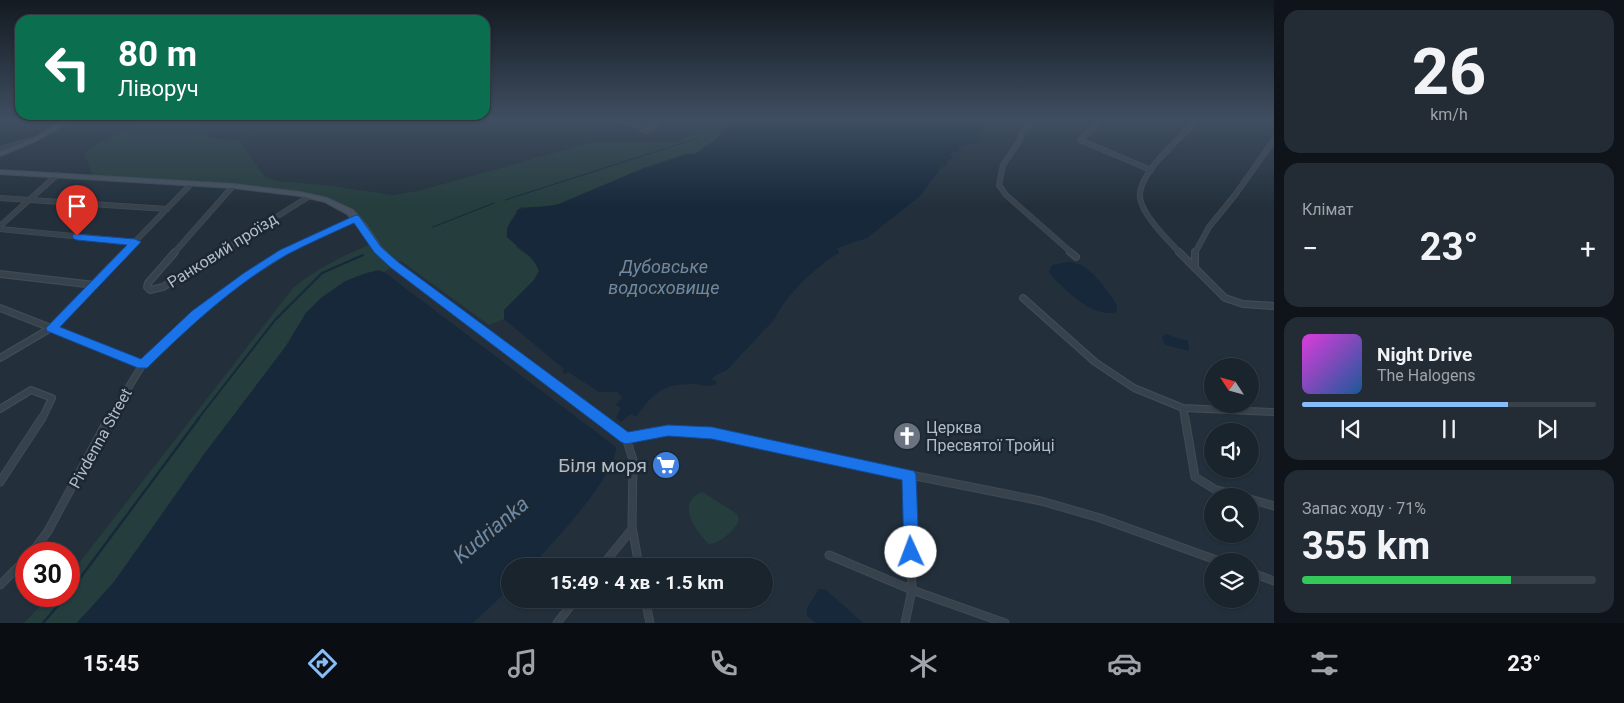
<!DOCTYPE html>
<html lang="uk">
<meta charset="utf-8">
<style>
:root{--surface:#1a242d;--page:#232c35;--text:#f1f3f6;--muted:#9fa4aa;--line:#384149;--accent:#87bdf8}
body{margin:0;font-family:Roboto,sans-serif;background:var(--page);color:var(--text);height:100vh;display:flex;flex-direction:column;font-size:19px;white-space:nowrap}
*{box-sizing:border-box;margin:0}
p{font-size:16px;color:var(--muted)}
.icon{flex:none;width:28px;height:28px;fill:none;stroke:currentColor;stroke-width:2;stroke-linecap:round;stroke-linejoin:round}
.map{position:relative;flex:1;overflow:hidden}
.sheet{display:flex;flex-direction:column;gap:10px;padding:10px;background:#0e1419;width:350px}
.sheet>*{flex:none}
.hud{position:absolute;left:15px;top:15px;width:475px;height:105px;border-radius:15px;box-shadow:0 1px 4px #0004,0 0 0 1px var(--line);background:#0b6e4f;color:#fff;overflow:hidden}
.needle{width:32px;rotate:306deg}
.controls{position:absolute;left:1204px;top:358px;display:grid;gap:10px}
.controls a{display:grid;place-items:center;width:55px;height:55px;border-radius:50%;background:var(--surface);box-shadow:0 1px 4px #0004,0 0 0 1px var(--line);font-size:25px}
.speed{position:absolute;left:15px;top:542px;display:flex;gap:10px;font-size:25px;font-weight:700;text-align:center}
.speed>*{display:grid;place-content:center;width:65px;height:65px;border-radius:50%;background:var(--surface);box-shadow:0 1px 4px #0004,0 0 0 1px var(--line);line-height:1}
.speed .limit{border:8px solid #d22;background:#fff;color:#111}
.pin{position:absolute;display:grid;place-items:center;width:42px;height:42px;color:#fff;margin:-51px -21px;border-radius:50% 50% 50% 0;rotate:-45deg;box-shadow:0 0 5px #0007}
.pin .icon{rotate:45deg}
.me{position:absolute;width:55px;margin:-28px;rotate:358deg;stroke-linejoin:round;filter:drop-shadow(0 0 4px #0008)}
.turn{display:flex;align-items:center;gap:18px;height:105px;padding:0 20px;font-size:22px}
.turn .icon{width:65px;height:65px;stroke-width:2.5}
.turn b{display:block;font-size:35px;line-height:42px}
.big{font-size:38px;font-weight:700;line-height:1.1}
.sheet .widget{flex:1;display:flex;flex-direction:column;justify-content:center;gap:8px;min-width:0;padding:0 18px;border-radius:15px;background:var(--page)}
.sheet .dial{align-items:center;gap:0}
.dial b{font-size:65px;line-height:1}
.song{display:flex;align-items:center;gap:15px}
.cover{width:60px;height:60px;border-radius:8px;background:linear-gradient(135deg,hsl(300 70% 55%),hsl(210 70% 35%))}
.played{height:5px;border-radius:2px;background:linear-gradient(90deg,var(--accent) 70%,var(--line) 70%)}
.keys{display:flex;justify-content:space-around;direction:ltr}
.heat{display:flex;justify-content:space-between;align-items:center;font-size:28px;direction:ltr}
.charge{height:8px;border-radius:4px;background:linear-gradient(90deg,#34c759 71%,var(--line) 0)}
.trip{position:absolute;left:501px;top:558px;width:272px;height:50px;border-radius:25px;background:var(--surface);box-shadow:0 1px 4px #0004,0 0 0 1px var(--line);font-weight:700;line-height:50px;text-align:center}
.dock{display:flex;height:80px;justify-content:space-around;align-items:center;background:#0a0e12;color:var(--muted)}
.dock .icon{width:35px;height:35px}
.dock .active{color:var(--accent)}
.dock b{font-size:22px;color:var(--text)}
main{display:flex;flex:1;min-height:0}
.map>svg:first-child{display:block}
.green{fill:#253d3d}
.water{fill:#16283a}
.lines{fill:none;stroke-linecap:round;stroke-linejoin:round}
.stream-far2{stroke:#16283a;stroke-width:1}
.stream-far1{stroke:#16283a;stroke-width:2}
.stream{stroke:#16283a;stroke-width:2.5}
.street-far2-casing{stroke:#404b55;stroke-width:6}
.street-far1-casing{stroke:#404b55;stroke-width:8}
.street-casing{stroke:#404b55;stroke-width:9}
.secondary-casing{stroke:#404b55;stroke-width:2}
.street-far2{stroke:#37424c;stroke-width:4.5}
.street-far1{stroke:#37424c;stroke-width:5.5}
.street{stroke:#37424c;stroke-width:7}
.secondary{fill:#45515f;fill-rule:evenodd}
.route{fill:#1a73e8;stroke:#114b97}
.labels{text-anchor:middle;stroke-width:5;stroke-linejoin:round;paint-order:stroke}
.street-label{font-size:16px;fill:#b2bcc8;stroke:#1c2731}
.poi-label{font-size:16px;fill:#b2bcc8;stroke:#1c2731;text-anchor:start}
.water-label{font-size:18px;font-style:italic;fill:#6b8aa7;stroke:#1c2731}
.near-poi-label{font-size:19px;fill:#b2bcc8;stroke:#1c2731;text-anchor:end}
.near-water-label{font-size:21px;font-style:italic;fill:#6b8aa7;stroke:#1c2731}
</style>
<main>
<div class="map">
<svg width="1274" height="623" viewBox="0 0 1274 623">
<rect width="100%" height="100%" fill="#23303c"/>
<path class="green" d="M135,119H193C215,147 211,135 240,141L264,176L276,181L325,185L393,195L418,191L593,142L665,143L683,140L696,132L708,119H735L714,141L695,154H687L644,168L559,204L547,207H521L510,221L517,248L535,260L539,271L534,280L504,310V319L489,325L401,261L384,272H369L344,282L321,298L306,313L286,346L205,453L114,582L77,623H24L50,596H69V576L293,288C318,268 342,256 371,244L353,210L329,199L302,193L93,176L84,154C88,151 92,146 97,144C109,137 130,134 135,119Z
M703,492L737,514L739,519C736,529 720,544 709,544C695,531 675,501 703,492Z"/>
<path class="water" d="M735,119H981L984,131L980,136V142L958,148L960,153L953,152L950,155L952,158L947,161L946,166L942,167L920,196L867,238L837,248L839,253C818,265 799,284 784,303C778,311 774,323 766,328L727,370L713,377L712,379L717,383L715,385C707,387 699,384 691,384C661,384 652,395 636,417L631,414L621,422L616,418L621,408L615,405L622,398L618,392H599L568,372L565,374L562,371L564,369L504,319V310L534,280L539,271C533,255 519,249 507,237C505,222 515,222 517,210C522,207 549,207 559,204L644,168L687,154H695L714,141Z
M1068,262C1091,263 1104,287 1117,305L1116,313C1090,316 1069,293 1053,277L1049,272L1052,265Z
M378,270L384,272L616,447C616,476 552,545 531,566H510V588L473,623H77L114,582L205,453L286,346L306,313L321,298L344,282L358,276Z
M1165,334L1188,341L1189,351L1165,345L1162,337Z
M819,589L826,590L863,623H816L807,616V608Z"/>
<g class="lines">
<path class="stream-far2" d="M505,200L695,139L701,135L714,119
M433,227L494,203"/>
<path class="stream-far1" d="M198,419L275,320L322,273L363,255"/>
<path class="stream" d="M69,593L199,418
M43,623L66,596"/>
<defs>
<path id="street-far2" d="M619,119L646,131L664,119
M1035,119L1021,133L1020,140L1003,165L999,185L1006,195L1072,253
M1102,119L1080,140L1151,170
M0,149L31,140
M0,198L167,209
M0,226L57,175
M0,229L135,242
M124,253L191,184
M174,253L233,186
M219,253L308,197
M282,253L356,218
M1180,253C1168,240 1143,216 1140,198C1137,173 1182,137 1198,119
M1195,253L1209,227L1235,195L1274,140"/>
<path id="street-far1" d="M175,252L148,283L147,287L150,290L163,287L221,252
M1070,252L1076,257
M1179,252L1225,298L1243,304L1274,306
M1195,252V268
M0,274L95,285
M1023,298L1095,362L1134,388L1183,408L1274,412
M0,308L143,364
M0,358L51,328L125,252
M1183,408L1185,419
M0,409L31,390L52,398L42,419
M109,419L143,364L196,314L248,275L284,252"/>
<path id="street" d="M1185,418L1195,477L1216,490L1241,496
M0,482L42,418
M1250,499L1274,506
M31,554L48,531L109,418
M829,555L912,590L1005,623
M602,566L632,529
M639,566L632,527L633,460L626,438L668,431L712,433L780,449L1041,501L1100,518L1219,561
M1250,572L1274,581
M0,585L26,559
M645,599L650,623
M557,623L576,599
M905,623L912,590L909,475"/>
<path id="secondary" d="M67,119H75L36,141L0,156V152L32,139Z
M0,170L233,184L300,192L327,198L353,210L367,226L381,247L397,263L630,435L631,438L630,441L626,442L622,441L391,267L375,251L361,230L347,214L325,202L300,196L233,188L0,174Z"/>
</defs>
<use href="#street-far2" class="street-far2-casing"/>
<use href="#street-far1" class="street-far1-casing"/>
<use href="#street" class="street-casing"/>
<use href="#secondary" class="secondary-casing"/>
<use href="#street-far2" class="street-far2"/>
<use href="#street-far1" class="street-far1"/>
<use href="#street" class="street"/>
<use href="#secondary" class="secondary"/>
</g>
<linearGradient id="sky" x2="0" y2="1"><stop stop-color="#131a21"/><stop offset="0.58" stop-color="#3f4e61"/><stop offset="1" stop-color="#3f4e61" stop-opacity="0"/></linearGradient>
<rect width="1274" height="206" fill="url(#sky)"/>
<path class="route" d="M356,215L359,216L381,247L398,262L628,432L668,425L712,427L914,471L916,475L919,552L916,557L911,559L906,557L904,552L902,480L712,439L668,436L626,444L621,442L390,267L374,252L354,223C332,233 309,243 288,254C235,284 190,326 147,368H138L47,331L46,328L127,245L77,240L74,239L72,236L74,234L135,239L141,242L60,327L141,359L192,311L244,273L280,250Z"/>
<defs>
<symbol id="church-disc" viewBox="-11 -11 22 22"><circle r="9.5" fill="#6b7280" stroke="#1c2731"/><path d="M-1.2-6h2.4v3.5h3.3v2.4h-3.3V6h-2.4V-.1h-3.3v-2.4h3.3Z" fill="#fff"/></symbol>
<symbol id="supermarket-disc" viewBox="-11 -11 22 22"><circle r="9.5" fill="#3f7fe0" stroke="#1c2731"/><path d="M-6-5.5h2.5l.6 2H6L4.5 2H-2.5L-4.4-4H-6ZM-1.5 3.2a1.3 1.3 0 1 0 .1 0ZM3 3.2a1.3 1.3 0 1 0 .1 0Z" fill="#fff"/></symbol>
</defs>
<g fill-rule="evenodd">
<use href="#church-disc" x="891" y="420" width="32" height="32"/>
<use href="#supermarket-disc" x="650" y="449" width="32" height="32"/>
</g>
<g class="labels">
<g class="street-label">
<text transform="translate(222 250) rotate(-32)" y="6">Ранковий проїзд</text>
<text transform="translate(100 438) rotate(-61)" y="6">Pivdenna Street</text>
</g>
<g class="poi-label">
<text x="926" y="433">Церква<tspan x="926" dy="18">Пресвятої Тройці</tspan></text>
</g>
<g class="water-label">
<text x="664" y="273">Дубовське<tspan x="664" dy="21">водосховище</tspan></text>
</g>
<g class="near-poi-label">
<text x="647" y="472">Біля моря</text>
</g>
<g class="near-water-label">
<text transform="translate(491 530) rotate(-40)" y="7">Kudrianka</text>
</g>
</g>
</svg>
<div class="controls">
<a><svg class="needle" viewBox="-14 -14 28 28"><path d="M0-13l5 13h-10z" fill="#e53935"/><path d="M0 13l5-13h-10z" fill="#9fa4aa"/></svg></a>
<a><svg class="icon" aria-label="sound" viewBox="0 0 24 24"><path d="M4 9h4l5-4v14l-5-4H4zM17 9q2 3 0 6"/></svg></a>
<a><svg class="icon" aria-label="search" viewBox="0 0 24 24"><circle cx="10" cy="10" r="6"/><path d="M15 15l6 6"/></svg></a>
<a><svg class="icon" aria-label="layers" viewBox="0 0 24 24"><path d="M12 4l9 5-9 5-9-5zM3 14l9 5 9-5"/></svg></a>
</div>
<div class="speed"><div class="limit">30</div></div>
<div class="pin" style="left:77px;top:236px;background:#d93025"><svg class="icon" aria-label="arrive" viewBox="0 0 24 24"><path d="M6 21V4h12l-3 4 3 4H6"/></svg></div>
<svg class="me" style="left:911px;top:552px" viewBox="-20 -20 40 40"><circle r="19" fill="#fff"/><path d="M0-13L10 11 0 6-10 11z" fill="#1a73e8"/></svg>
<div class="trip">15:49 · 4 хв · 1.5 km</div>
<div class="hud">
<div class="turn"><svg class="icon" aria-label="left" viewBox="0 0 24 24"><path d="M17 20v-9H6M10 6l-5 5 5 5"/></svg><div><b>80 m</b>Ліворуч</div></div>
</div>
</div>
<section class="sheet">
<div class="widget dial"><b>26</b><p>km/h</p></div>
<div class="widget"><p>Клімат</p>
<div class="heat"><a>−</a><b class="big">23°</b><a>+</a></div>
</div>
<div class="widget">
<div class="song"><i class="cover"></i><div><b>Night Drive</b><p>The Halogens</p></div></div>
<div class="played"></div>
<div class="keys"><svg class="icon" aria-label="previous" viewBox="0 0 24 24"><path d="M18 5L8 12l10 7zM5 5v14"/></svg><svg class="icon" aria-label="pause" viewBox="0 0 24 24"><path d="M8 5v14M16 5v14"/></svg><svg class="icon" aria-label="next" viewBox="0 0 24 24"><path d="M6 5l10 7-10 7zM19 5v14"/></svg></div>
</div>
<div class="widget"><p>Запас ходу · 71%</p><b class="big">355 km</b><div class="charge"></div></div>
</section>
</main>
<nav class="dock">
<b>15:45</b>
<svg class="icon active" aria-label="directions" viewBox="0 0 24 24"><path d="M12 3l9 9-9 9-9-9zM9 14v-3h6M13 9l2 2-2 2"/></svg>
<svg class="icon" aria-label="music" viewBox="0 0 24 24"><path d="M9 18V5l10-2v13"/><circle cx="6" cy="18" r="3"/><circle cx="16" cy="16" r="3"/></svg>
<svg class="icon" aria-label="phone" viewBox="0 0 24 24"><path d="M5 4h4l2 5-3 2q2 4 5 5l2-3 5 2v4C11 20 4 13 5 4z"/></svg>
<svg class="icon" aria-label="climate" viewBox="0 0 24 24"><path d="M12 3v18M4 7l16 10M4 17L20 7"/></svg>
<svg class="icon" aria-label="car" viewBox="0 0 24 24"><path d="M5 17H2v-5l4-1 3-4h7l3 4 3 1v5h-3M9 17h6M6 11h13"/><circle cx="7" cy="17" r="2"/><circle cx="17" cy="17" r="2"/></svg>
<svg class="icon" aria-label="filters" viewBox="0 0 24 24"><path d="M4 7h16M4 17h16"/><circle cx="9" cy="7" r="2"/><circle cx="15" cy="17" r="2"/></svg>
<b>23°</b>
</nav>
